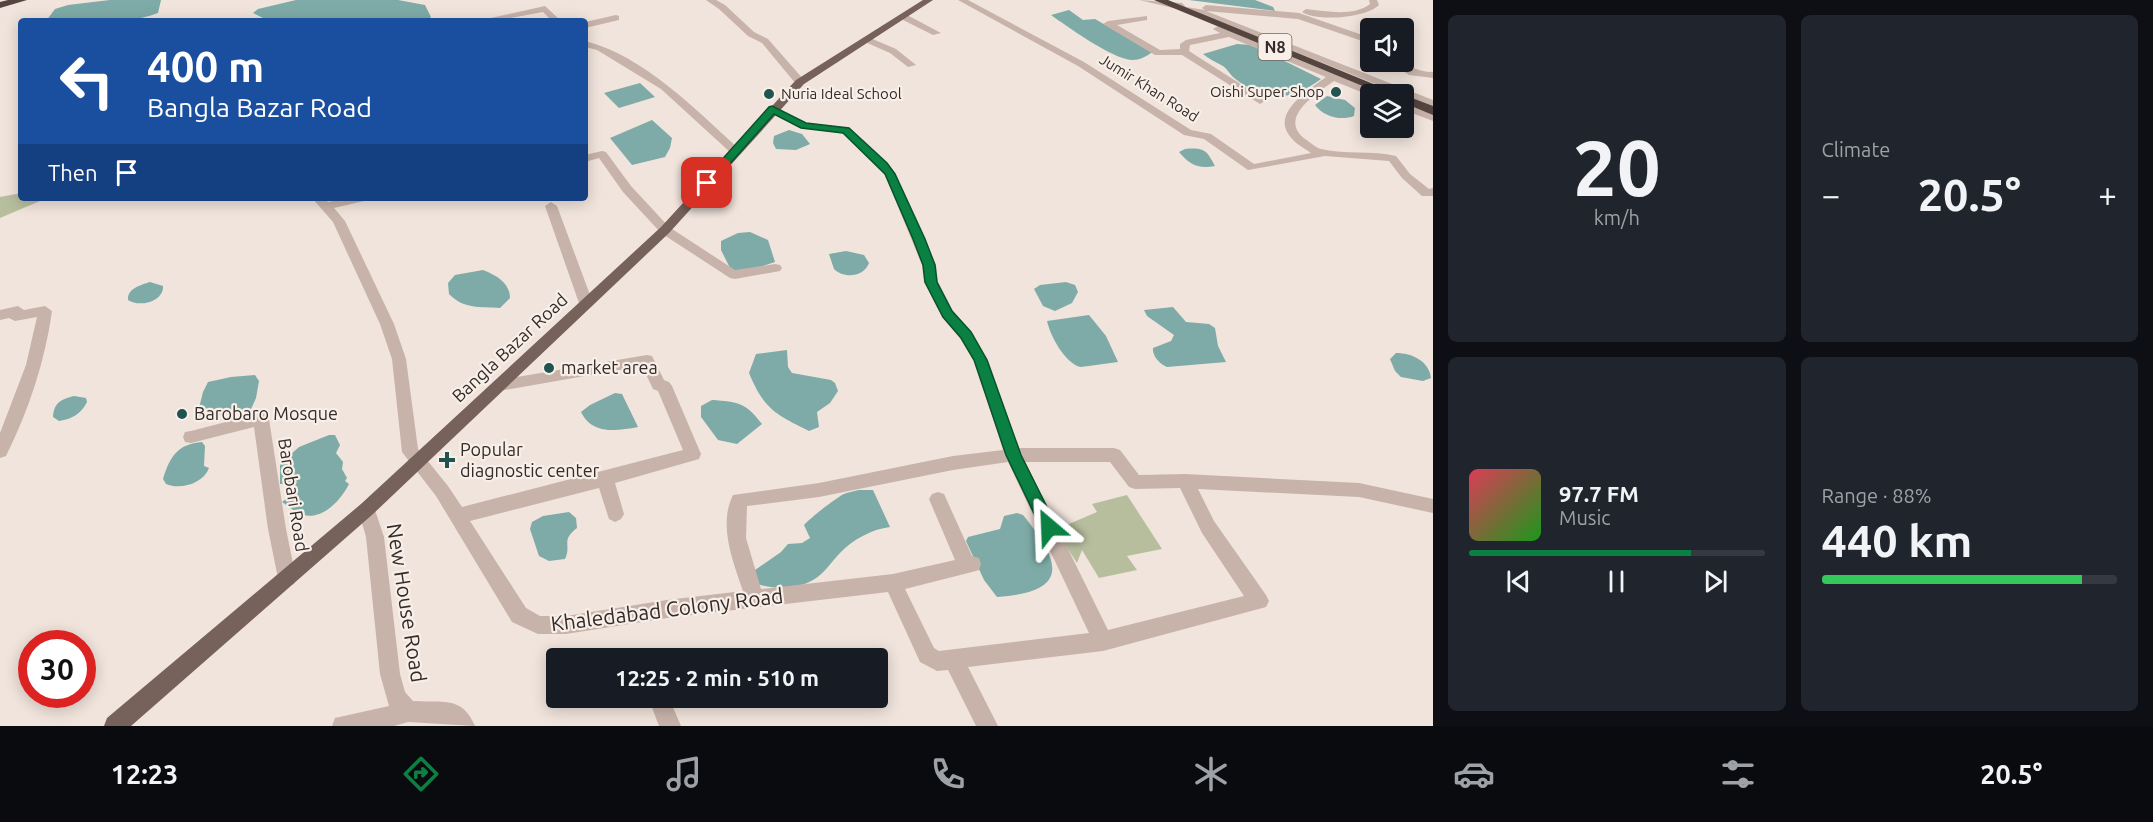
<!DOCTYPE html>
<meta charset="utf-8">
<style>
:root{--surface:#171b24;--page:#20242c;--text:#f1f3f6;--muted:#9ea1a6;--line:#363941;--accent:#0b8043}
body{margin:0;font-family:Ubuntu,sans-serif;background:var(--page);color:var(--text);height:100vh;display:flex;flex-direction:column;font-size:22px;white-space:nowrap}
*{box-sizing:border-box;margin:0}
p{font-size:20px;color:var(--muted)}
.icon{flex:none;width:33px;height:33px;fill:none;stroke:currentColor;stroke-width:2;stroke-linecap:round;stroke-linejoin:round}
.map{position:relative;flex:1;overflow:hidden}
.side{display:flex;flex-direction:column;gap:15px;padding:15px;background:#0d0f14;width:720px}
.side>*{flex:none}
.banner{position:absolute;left:18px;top:18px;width:570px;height:183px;border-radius:6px;box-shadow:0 3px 15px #0003;background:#1a4fa0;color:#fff;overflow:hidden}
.tools{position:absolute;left:1360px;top:18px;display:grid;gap:12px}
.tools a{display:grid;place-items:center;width:54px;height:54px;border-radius:6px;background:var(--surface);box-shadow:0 3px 15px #0003;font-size:30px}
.speed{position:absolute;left:18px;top:630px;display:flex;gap:12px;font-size:30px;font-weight:700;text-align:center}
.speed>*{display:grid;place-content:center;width:78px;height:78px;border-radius:50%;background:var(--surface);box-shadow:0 3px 15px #0003;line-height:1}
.speed .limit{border:9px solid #d22;background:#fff;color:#111}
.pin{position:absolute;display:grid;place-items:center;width:51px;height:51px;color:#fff;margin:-26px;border-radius:12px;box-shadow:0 3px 9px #0006}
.me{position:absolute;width:66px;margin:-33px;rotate:334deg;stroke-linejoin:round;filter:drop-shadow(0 0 4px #0008)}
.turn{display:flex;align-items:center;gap:21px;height:126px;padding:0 30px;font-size:27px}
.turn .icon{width:78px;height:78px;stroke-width:2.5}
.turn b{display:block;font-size:42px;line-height:51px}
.then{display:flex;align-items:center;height:57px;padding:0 30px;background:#0003;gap:12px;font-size:22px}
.big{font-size:45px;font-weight:600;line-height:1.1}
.side .card{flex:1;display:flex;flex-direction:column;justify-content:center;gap:9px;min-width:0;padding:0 21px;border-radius:9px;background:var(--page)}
.side .dial{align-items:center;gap:0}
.dial b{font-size:78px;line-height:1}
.song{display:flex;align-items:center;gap:18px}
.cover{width:72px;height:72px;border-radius:9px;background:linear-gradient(135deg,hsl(350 70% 55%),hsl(120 70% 35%))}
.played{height:6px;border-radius:3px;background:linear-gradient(90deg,var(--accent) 75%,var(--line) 75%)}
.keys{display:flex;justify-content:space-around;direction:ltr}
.heat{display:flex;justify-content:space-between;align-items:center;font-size:33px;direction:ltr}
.charge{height:9px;border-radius:4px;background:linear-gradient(90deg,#34c759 88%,var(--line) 0)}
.side .tiles{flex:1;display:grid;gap:15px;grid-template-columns:repeat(2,1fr)}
.trip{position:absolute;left:546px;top:648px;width:342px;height:60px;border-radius:6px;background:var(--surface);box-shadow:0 3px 15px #0003;font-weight:600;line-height:60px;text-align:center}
.dock{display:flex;height:96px;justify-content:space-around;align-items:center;background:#090b0e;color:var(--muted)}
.dock .icon{width:42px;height:42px}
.dock .on{color:var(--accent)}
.dock b{font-size:27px;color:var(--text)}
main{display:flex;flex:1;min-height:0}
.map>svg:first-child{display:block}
.green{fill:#b7be9e}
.water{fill:#7eaba7}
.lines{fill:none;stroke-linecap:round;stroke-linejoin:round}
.minor{fill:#c7b3a9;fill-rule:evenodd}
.major{fill:#76615b;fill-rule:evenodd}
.highway{fill:#554440;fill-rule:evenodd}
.route{fill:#0b8043;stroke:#07532c;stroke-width:1.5}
.poi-dot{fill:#215351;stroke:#f8efe8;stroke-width:2}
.labels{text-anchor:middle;stroke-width:4.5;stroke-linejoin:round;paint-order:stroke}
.far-street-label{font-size:15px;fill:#352b29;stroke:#f8efe8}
.far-poi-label{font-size:15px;fill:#352b29;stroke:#f8efe8;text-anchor:end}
.shield{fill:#f8efe8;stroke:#706662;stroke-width:1.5}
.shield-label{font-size:16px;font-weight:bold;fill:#352b29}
.street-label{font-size:18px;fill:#352b29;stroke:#f8efe8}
.poi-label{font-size:18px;fill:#352b29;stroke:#f8efe8;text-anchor:start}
.near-street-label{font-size:21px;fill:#352b29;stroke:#f8efe8}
</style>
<main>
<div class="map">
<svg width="1433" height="726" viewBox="0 0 1433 726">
<rect width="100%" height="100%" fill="#f0e4dc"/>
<path class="green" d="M21,193V198H38L40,201L0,218V197Z
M1127,495L1162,549L1127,556L1137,570L1099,578L1082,550L1077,563L1062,540L1069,538L1062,527L1097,512L1092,504Z"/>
<path class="water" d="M110,0H161L158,13C124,26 82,21 46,21L55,9L68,5Z
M296,0H398L425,5L431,17L427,21H269L253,13L258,9Z
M1189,0H1255L1273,7L1275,11Z
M1069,10L1083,20L1095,19L1152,52C1145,58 1135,62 1126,59C1106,54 1068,27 1051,15Z
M1237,44L1252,45L1321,79C1289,103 1264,102 1233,77C1230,74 1227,69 1223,66C1216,62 1209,59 1203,54Z
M640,83L655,97L619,108L604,93Z
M1327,96L1345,100L1355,108L1354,116C1341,121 1324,117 1315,105Z
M652,120L672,138L670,148L665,157L632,165L610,138Z
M789,130L802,134L810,144L796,150L776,149L773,143L774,136Z
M1185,149C1205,147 1207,151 1215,166C1198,169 1190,165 1179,152Z
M750,232L768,240L775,262L742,273L731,270L721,250V241L738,233Z
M846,251L864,255L869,263C864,277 844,279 834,269L829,254Z
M483,270C496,275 510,283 510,298L500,308C481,307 463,309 449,294L448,283L455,275Z
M150,282L163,286C164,301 140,308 128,300C127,289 140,285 150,282Z
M1066,282L1075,285L1078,292L1072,303L1055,311L1043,306L1034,289L1040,285Z
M1173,307L1186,322L1209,324L1215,328L1218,346L1226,362L1167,367C1160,364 1152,356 1153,348L1171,341L1174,335L1147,316L1144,310Z
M1089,315L1106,336L1118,362L1081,367C1065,364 1050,335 1047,321Z
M787,350L788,367L792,373L831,380L835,383L838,391L830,403L817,412L819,427L809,431C775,414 764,409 749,373L756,354Z
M1396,353C1412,353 1429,361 1431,378L1423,381L1401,377L1395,371L1390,359Z
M255,375L259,381L256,398L251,409L196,420L203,392L208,382L231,377Z
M615,393L622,394L638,427C617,431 592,435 581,412L590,405Z
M74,396L86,398L87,402C81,414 72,419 59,421L53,417C54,402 62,399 74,396Z
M712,400C738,402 745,402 762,424L737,444L718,440L701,417V406Z
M329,435H335L340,445L336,453L343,462L342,469L347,478L345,481L349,484C341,500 323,520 303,515C296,513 288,506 282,502L290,496L287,484H280V464L299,447Z
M202,442L205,446L204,466L209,468C203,484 180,490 166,484L163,479C170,456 178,444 202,442Z
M859,490H873L890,527C872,529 852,540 840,553C831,562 824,574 813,580C798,589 773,590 758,584L755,570L781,552L788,544L802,543L810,538L804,525C809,519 837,497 844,494C848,492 855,491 859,490Z
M569,512L576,518L577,528C560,541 572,544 565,559L549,561L539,556L530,529L532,522L543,516Z
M1017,513L1023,515C1062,563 1070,592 997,597L984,580L966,541L968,537L1000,529L1004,516Z"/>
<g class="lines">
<path class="minor" d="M706,0H716L725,5L754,32L768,39L804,80V84H796L762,43L748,36L719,9Z
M958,0H968L1084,62L1191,130L1211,134L1254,164L1311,153C1304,148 1294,143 1289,135C1272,112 1310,89 1326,77L1229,37L1190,45L1189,51L1264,99L1265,101L1260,104L1182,55H1155L1103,24L1108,21L1147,16V20L1117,25L1160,50L1180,49V44L1186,40L1220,33L1213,29L1218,26L1234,32L1379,92L1380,94L1371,96L1334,81C1317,93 1277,118 1305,139C1310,142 1316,148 1321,149C1345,155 1372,150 1396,156L1410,174L1429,189L1433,188V196H1422L1402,178L1389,161L1325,156L1248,170L1204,139L1184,135L1078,66Z
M1139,0L1182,3L1186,7L1205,10L1202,8L1206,5L1299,13L1371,38V44L1298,19L1206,11L1433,100V107L1203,15Z
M1369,0H1377L1379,5C1366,18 1317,22 1302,12L1306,9C1326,11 1353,17 1370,4Z
M545,6L561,21H552L543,12L495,21H477Z
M616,15L619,16V20L585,28V22Z
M901,15H907L941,33L933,35L901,19Z
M868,37L896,49L916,65L908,67L890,53L865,42L863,40Z
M585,41C644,56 695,109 739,149V153H731L661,89L597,50L585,47Z
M1389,62C1404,61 1415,72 1433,72V78L1409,75Z
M1404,103L1433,114V121L1404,110Z
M772,106L806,123L850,128L894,172L925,239L936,265L938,282L953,311L971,331L988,360L1019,448H1114L1120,450L1139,475L1185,474L1359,483L1433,499V513L1359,497L1198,489L1214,521L1266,595L1269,601L1266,607L1103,651L968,667L998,726H976L948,670L937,671L920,662L888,592L667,618L566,634H538L512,622L436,496L402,452L392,359L380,324L333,222L312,198H325L328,202L345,198H366L364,201L334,208L345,221L394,324L406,359L418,449L448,486L462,507L683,450L658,391L653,389L642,366L499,391L494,389L491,385L494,381L647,355L652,356L664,380L669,382L672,386L701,454L699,459L615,483L624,514L621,519L615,522L609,519L599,488L470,521L526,608L540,616H566L667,600L743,591C733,562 718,525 733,495L819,483L953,456L1003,450L974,360L961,339L942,317L924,282L922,265L885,175L843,133L800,128L768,111L767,109ZM1008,462L1089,633L939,651L934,648L905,589L972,572L979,570L981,564L979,558L972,556L944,494L938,492L932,494L929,499L955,560L893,574L761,589L746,538L747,506L819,497L953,470ZM1025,462H1110L1129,487L1135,489L1180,488L1202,533L1244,596L1108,630Z
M602,151L606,152L631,186L669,227L735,270L775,264L780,265L782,268L780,271L735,279L730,278L661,233L623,192L599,158L585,162V155Z
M551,202L557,206L593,303L591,306L586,308L579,303L545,206Z
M18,306L24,310L45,306L52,311C45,361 29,410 6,456L0,458V433L26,365L37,317L15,321L9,318L0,320V310Z
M261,413L267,415L269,419L286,529L296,578L294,584L287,587L280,584L278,578L268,529L254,427L191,443L185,442L183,437L185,432L191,431Z
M367,501L373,504L384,537L400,674L405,692L413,701C442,703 462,695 475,726L408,722L394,726H332L335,718L389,706L380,674L366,537L358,509L361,504Z
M655,698H669L681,726H659L651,705Z"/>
<path class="major" d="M923,0H933L804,84L669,233L373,514L131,726H104L107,718L361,504L661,227L796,80Z"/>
<path class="highway" d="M8,0H27L0,8V2Z
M1154,0H1168L1398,94H1382Z
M1404,95L1433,106V115L1404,103Z"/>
</g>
<path class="route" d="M772,106L806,123L849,128L887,163L895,174L925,239L935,265L937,282L952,311L971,332L987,360L1021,455L1057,527L1055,532L1049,535L1043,532L1006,455L974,360L961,338L943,317L925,282L923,265L913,239L885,174L843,133L801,128L774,114L711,185L707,186L701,183L769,107Z"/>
<g class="poi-dot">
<circle cx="1336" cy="92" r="6"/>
<circle cx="769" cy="94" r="6"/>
<circle cx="549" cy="368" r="6"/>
<circle cx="182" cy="414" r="6"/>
<path d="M444 451h6v6h6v6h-6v6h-6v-6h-6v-6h6z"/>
</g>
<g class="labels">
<g class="far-street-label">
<text transform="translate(1149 88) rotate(32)" y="5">Jumir Khan Road</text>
</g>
<g class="far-poi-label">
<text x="1324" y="97">Oishi Super Shop</text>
<text x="781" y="99" text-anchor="start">Nuria Ideal School</text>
</g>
<rect class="shield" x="1258.5" y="34" width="33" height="26" rx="4.5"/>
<g class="shield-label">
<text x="1275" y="53">N8</text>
</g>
<g class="street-label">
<text transform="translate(510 348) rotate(-43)" y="6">Bangla Bazar Road</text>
<text transform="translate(293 495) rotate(81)" y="6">Barobari Road</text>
</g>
<g class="poi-label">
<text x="561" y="374">market area</text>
<text x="194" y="420">Barobaro Mosque</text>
<text x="460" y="456">Popular<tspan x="460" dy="21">diagnostic center</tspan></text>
</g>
<g class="near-street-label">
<text transform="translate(406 603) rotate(81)" y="7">New House Road</text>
<text transform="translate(667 610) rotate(-7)" y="7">Khaledabad Colony Road</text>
</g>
</g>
</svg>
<div class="tools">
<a><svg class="icon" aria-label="sound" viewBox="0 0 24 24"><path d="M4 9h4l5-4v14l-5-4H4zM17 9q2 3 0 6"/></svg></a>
<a><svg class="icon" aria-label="layers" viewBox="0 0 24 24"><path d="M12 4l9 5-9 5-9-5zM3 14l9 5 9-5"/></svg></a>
</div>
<div class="speed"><div class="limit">30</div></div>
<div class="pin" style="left:707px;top:183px;background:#d93025"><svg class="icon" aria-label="arrive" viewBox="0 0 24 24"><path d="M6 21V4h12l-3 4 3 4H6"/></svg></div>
<svg class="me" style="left:1049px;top:527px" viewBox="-20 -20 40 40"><path d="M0-17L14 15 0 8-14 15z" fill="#0b8043" stroke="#fff" stroke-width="4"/></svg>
<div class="trip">12:25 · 2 min · 510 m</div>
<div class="banner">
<div class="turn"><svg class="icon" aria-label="left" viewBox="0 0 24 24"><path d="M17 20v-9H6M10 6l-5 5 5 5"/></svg><div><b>400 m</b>Bangla Bazar Road</div></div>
<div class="then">Then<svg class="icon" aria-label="arrive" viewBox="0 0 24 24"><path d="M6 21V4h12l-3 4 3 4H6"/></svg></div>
</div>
</div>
<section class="side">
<div class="tiles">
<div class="card dial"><b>20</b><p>km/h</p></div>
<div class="card"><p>Climate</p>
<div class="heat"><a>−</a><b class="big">20.5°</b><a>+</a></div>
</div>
<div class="card">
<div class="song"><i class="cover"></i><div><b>97.7 FM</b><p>Music</p></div></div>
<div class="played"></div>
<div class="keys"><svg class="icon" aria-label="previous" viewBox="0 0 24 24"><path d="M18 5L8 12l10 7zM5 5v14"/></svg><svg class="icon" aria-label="pause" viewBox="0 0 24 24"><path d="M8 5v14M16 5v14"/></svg><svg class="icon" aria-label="next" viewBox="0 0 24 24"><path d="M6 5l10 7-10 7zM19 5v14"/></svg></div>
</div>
<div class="card"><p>Range · 88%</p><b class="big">440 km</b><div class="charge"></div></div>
</div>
</section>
</main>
<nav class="dock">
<b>12:23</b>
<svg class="icon on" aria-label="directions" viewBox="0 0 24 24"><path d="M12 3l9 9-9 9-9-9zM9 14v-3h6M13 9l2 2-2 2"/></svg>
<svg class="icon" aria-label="music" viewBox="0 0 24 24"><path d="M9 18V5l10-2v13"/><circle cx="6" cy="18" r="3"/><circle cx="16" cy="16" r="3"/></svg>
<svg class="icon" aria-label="phone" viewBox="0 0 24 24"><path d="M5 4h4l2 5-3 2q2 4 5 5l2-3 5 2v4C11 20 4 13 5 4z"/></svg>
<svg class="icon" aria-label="climate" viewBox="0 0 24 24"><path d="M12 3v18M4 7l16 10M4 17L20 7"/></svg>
<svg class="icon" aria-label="car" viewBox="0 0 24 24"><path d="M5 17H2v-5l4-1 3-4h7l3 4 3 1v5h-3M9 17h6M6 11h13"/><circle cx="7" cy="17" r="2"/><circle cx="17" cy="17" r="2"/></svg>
<svg class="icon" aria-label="filters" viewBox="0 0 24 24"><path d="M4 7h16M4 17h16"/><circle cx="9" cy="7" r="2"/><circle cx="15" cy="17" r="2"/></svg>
<b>20.5°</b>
</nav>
